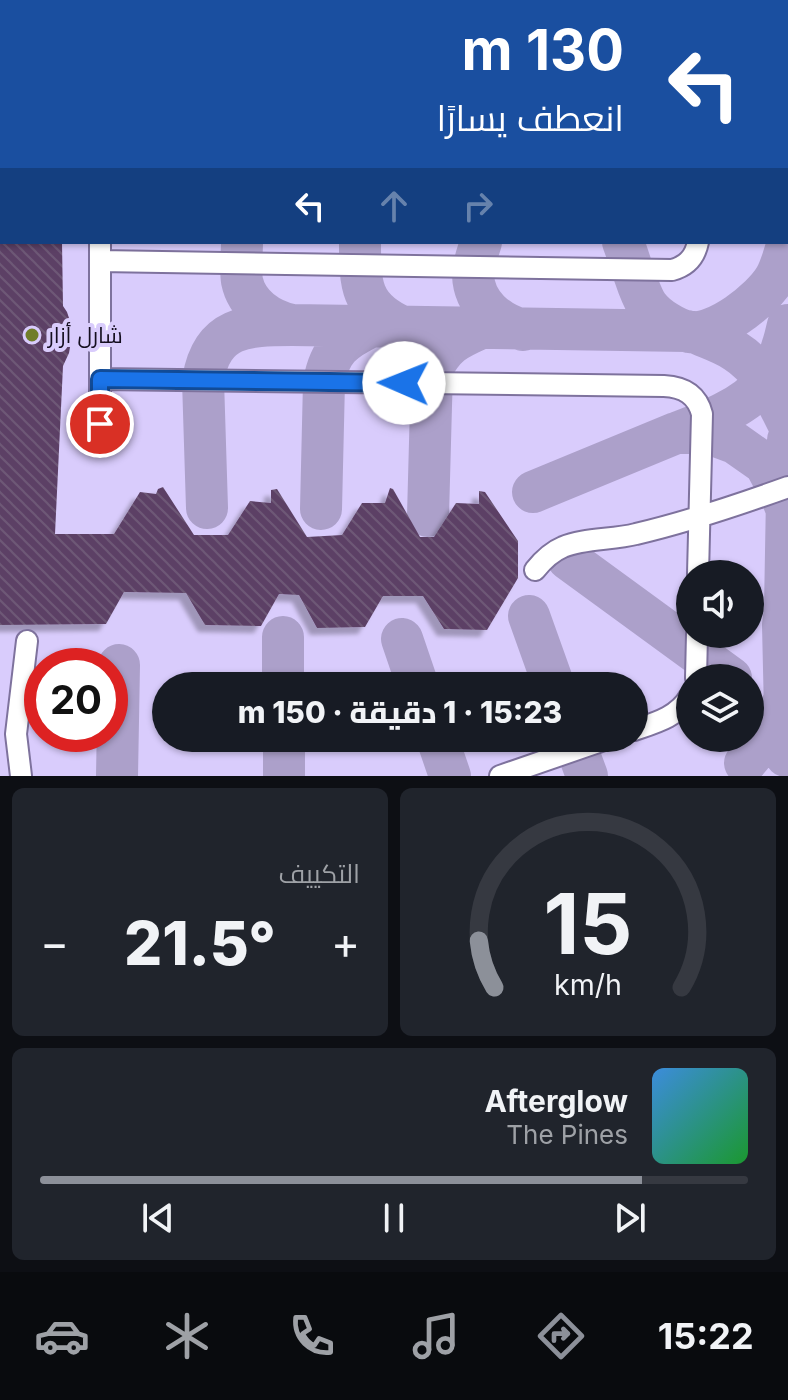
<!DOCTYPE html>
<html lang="ar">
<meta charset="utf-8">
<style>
:root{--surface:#171b24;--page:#20242c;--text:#f1f3f6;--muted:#9ea1a6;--line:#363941;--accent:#8c9099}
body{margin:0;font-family:Inter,Cairo,sans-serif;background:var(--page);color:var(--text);direction:rtl;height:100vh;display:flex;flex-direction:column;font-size:30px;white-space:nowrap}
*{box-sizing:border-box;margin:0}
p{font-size:26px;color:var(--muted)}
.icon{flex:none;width:44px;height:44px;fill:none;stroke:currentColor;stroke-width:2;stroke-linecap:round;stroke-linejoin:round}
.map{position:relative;height:776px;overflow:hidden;direction:ltr}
.side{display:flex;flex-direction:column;gap:12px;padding:12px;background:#0d0f14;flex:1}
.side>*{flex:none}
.banner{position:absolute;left:0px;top:0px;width:788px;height:244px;box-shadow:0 2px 6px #0004;direction:rtl;background:#1a4fa0;color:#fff;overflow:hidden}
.tools{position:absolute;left:676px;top:560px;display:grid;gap:16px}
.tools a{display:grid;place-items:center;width:88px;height:88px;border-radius:50%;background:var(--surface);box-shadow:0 2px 6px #0004;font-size:40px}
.speed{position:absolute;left:24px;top:648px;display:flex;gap:16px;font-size:40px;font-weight:700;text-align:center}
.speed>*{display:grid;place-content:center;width:104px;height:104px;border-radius:50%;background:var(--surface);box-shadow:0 2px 6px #0004;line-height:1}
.speed .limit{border:12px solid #d22;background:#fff;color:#111}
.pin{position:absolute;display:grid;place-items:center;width:68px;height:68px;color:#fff;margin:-34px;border:4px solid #fff;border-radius:50%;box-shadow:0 2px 8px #0007}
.me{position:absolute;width:88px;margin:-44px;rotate:271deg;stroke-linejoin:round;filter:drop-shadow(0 0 6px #0008)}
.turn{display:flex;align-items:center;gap:28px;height:168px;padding:0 32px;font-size:36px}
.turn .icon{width:104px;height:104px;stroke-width:2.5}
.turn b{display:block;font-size:56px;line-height:68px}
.lanes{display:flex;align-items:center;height:76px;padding:0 32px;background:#0003;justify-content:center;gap:40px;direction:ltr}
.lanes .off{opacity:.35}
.big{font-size:60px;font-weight:800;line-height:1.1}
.side .card{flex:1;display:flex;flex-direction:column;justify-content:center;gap:12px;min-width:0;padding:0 28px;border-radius:12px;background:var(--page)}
.side .dial{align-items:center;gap:0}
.dial svg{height:208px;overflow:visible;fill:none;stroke:var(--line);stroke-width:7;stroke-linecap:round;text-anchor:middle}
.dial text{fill:var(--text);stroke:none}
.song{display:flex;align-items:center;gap:24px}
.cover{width:96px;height:96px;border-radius:12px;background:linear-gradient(135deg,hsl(210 70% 55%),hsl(130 70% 35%))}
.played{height:8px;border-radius:4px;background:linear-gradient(90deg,var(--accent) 85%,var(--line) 85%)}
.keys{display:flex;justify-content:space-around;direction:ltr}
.heat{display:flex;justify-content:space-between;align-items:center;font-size:44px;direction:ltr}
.side .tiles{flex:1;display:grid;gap:12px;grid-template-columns:1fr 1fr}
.card:last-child{grid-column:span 2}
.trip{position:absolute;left:152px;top:672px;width:496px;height:80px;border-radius:40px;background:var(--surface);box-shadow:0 2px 6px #0004;font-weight:800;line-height:80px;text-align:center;direction:rtl}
.menu{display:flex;height:128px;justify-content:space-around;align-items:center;background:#090b0e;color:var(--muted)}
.menu .icon{width:56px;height:56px}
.menu .active{color:var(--accent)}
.menu b{font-size:36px;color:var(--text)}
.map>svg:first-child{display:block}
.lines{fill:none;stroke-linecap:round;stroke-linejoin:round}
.taxiway{stroke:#aca0ca;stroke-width:42}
.building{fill:url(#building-back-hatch);filter:url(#shadow)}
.minor-casing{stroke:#7e729d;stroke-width:24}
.minor{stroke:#fff;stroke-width:20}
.route-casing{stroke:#114b97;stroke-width:20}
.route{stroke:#1a73e8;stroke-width:14}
.poi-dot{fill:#707d2a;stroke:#d9ccfc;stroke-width:3}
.labels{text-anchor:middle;stroke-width:8;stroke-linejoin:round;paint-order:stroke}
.poi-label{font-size:22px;fill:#140e1f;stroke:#d9ccfc;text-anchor:start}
</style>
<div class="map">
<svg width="788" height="776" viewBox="0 0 788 776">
<defs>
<pattern id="building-back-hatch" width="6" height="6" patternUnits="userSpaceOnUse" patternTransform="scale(2)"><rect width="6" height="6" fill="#5c4165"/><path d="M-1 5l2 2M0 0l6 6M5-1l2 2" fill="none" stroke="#6e5976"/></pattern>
<filter id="shadow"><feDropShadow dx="-7" dy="7" stdDeviation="2" flood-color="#0004"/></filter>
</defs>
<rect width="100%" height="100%" fill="#d9ccfc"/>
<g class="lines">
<path class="taxiway" d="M254,2L255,0
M407,2L408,0
M786,50L788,48
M786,86L788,91
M242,242C242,254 240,269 242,281C247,305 269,320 292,325
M360,242C360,284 360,308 403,327
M481,242C478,252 473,264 473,275C474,304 498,323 523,330
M623,242C629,257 639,294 648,306C656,317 675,329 689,332C716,336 762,300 775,278C781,268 784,254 788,243
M694,332C707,338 723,343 735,351C762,368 774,395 788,423
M679,432C708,421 745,407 765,382C777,368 784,343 788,325
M788,440L785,608L788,621
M533,492L676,433H708L735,443L765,464L779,490L786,508
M207,508L203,380C212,326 246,325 292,325L687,331
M321,509L324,382C330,350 342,341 370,327
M428,516L432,369C445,345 454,340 479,329
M568,559L731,678
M785,608L783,625L786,756
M529,616L554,686
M283,637V686
M402,639L418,686
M284,738V776
M437,738L450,776
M573,738L587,776
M745,763C763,743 774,724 784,700
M117,776L119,665"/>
</g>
<path class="building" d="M0,242H62L63,306L67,312L73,330L69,353L63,366L55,534H114L140,492L156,494L158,489L163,487L194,535H228L250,501L271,503V490L277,489L307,537L342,535L362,503H385L390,488L393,489L420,537H434L456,503L479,504V491L485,492L518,541V578L487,630L444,629L423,596H383L365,627L317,628L299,595L279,594L261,626L205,625L186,593L124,592L106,624L0,625Z"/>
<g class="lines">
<defs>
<path id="minor" d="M36,0V2
M709,0L714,2
M530,2L531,0
M786,30L788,31
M100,242V446
M100,261L672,270C687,266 695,257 698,242
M100,379L664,386C684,387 697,395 702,414L698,574
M535,570C543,560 551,552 563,547C583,538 613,540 636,534C687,522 738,505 788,487
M696,678L697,634
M634,730C655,723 678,717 690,696
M21,776L16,734L27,641
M500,776L610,738"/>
</defs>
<use href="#minor" class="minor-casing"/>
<use href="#minor" class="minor"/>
</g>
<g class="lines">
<defs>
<path id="route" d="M100,424V379L404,383"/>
</defs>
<use href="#route" class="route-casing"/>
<use href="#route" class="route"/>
</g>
<circle class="poi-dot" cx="32" cy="335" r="8"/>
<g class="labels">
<g class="poi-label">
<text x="48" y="343">شارل أزار</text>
</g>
</g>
</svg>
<div class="tools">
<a><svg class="icon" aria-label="sound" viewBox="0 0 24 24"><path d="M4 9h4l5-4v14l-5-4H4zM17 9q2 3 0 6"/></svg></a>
<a><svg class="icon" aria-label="layers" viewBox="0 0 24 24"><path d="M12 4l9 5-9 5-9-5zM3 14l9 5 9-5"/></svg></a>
</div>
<div class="speed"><div class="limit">20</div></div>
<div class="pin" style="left:100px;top:424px;background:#d93025"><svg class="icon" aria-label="arrive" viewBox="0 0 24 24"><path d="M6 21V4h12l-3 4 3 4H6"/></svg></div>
<svg class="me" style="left:404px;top:383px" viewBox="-20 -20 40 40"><circle r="19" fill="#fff"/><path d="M0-13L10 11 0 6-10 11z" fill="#1a73e8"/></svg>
<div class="trip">15:23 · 1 دقيقة · 150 m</div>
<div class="banner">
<div class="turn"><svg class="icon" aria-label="left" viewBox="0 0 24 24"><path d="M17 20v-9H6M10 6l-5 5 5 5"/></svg><div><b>130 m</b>انعطف يسارًا</div></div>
<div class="lanes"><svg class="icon" aria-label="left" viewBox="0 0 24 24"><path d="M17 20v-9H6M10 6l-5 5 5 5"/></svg><svg class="icon off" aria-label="ahead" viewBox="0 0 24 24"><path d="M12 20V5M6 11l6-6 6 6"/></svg><svg class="icon off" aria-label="right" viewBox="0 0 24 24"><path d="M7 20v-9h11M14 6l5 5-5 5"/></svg></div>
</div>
</div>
<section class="side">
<div class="tiles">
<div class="card dial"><svg viewBox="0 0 100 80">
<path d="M14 69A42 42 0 1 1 86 69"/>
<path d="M14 69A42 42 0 0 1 8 51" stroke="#8c9099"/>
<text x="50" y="56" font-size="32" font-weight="700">15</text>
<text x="50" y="72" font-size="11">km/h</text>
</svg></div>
<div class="card"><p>التكييف</p>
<div class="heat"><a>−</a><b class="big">21.5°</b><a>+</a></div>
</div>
<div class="card">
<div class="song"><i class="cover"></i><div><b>Afterglow</b><p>The Pines</p></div></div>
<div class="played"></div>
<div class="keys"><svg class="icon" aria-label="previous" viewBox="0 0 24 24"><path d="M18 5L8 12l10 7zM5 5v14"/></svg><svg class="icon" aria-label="pause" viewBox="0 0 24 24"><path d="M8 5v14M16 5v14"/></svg><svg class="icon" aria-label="next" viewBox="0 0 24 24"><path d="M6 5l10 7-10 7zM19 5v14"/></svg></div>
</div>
</div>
</section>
<nav class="menu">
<b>15:22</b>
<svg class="icon active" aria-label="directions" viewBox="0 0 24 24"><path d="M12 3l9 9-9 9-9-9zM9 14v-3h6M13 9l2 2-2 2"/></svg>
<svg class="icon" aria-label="music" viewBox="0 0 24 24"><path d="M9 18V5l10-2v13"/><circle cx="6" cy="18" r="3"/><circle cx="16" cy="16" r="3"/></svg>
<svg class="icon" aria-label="phone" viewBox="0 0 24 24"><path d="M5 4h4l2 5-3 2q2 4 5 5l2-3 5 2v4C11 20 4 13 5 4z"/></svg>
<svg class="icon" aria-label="climate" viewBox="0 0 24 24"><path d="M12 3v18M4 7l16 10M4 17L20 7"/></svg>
<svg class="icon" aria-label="car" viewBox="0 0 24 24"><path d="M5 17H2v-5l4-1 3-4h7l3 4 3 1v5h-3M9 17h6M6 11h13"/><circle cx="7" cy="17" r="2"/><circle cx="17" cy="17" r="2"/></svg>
</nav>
